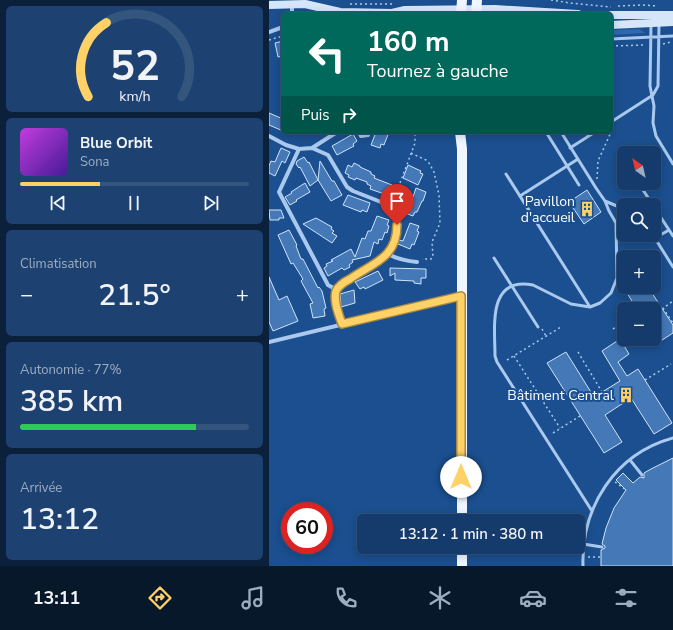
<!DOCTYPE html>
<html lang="fr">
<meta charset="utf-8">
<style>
:root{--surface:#143b6b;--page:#1d4271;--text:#f1f3f6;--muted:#9dadc1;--line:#33557e;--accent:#ffd166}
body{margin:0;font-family:"Nunito Sans",sans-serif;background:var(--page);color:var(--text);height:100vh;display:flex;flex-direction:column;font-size:15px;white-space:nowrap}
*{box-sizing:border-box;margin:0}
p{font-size:13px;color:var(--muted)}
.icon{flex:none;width:22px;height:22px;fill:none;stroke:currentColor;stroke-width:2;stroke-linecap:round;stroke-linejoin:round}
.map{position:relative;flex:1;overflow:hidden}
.details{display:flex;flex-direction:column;gap:6px;padding:6px;background:#0b203b;width:269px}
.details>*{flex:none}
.top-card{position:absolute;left:12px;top:12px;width:332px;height:122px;border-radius:6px;box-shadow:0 2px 10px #0003,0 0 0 1px var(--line);background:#00695c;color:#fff;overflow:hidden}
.needle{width:26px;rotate:326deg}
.fabs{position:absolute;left:348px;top:146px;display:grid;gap:8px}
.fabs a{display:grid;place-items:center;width:44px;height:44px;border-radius:6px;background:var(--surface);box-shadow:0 2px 10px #0003,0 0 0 1px var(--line);font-size:20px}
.speed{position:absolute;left:12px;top:502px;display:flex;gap:8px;font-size:20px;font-weight:700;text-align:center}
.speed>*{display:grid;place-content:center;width:52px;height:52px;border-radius:50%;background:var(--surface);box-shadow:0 2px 10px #0003,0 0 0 1px var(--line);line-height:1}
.speed .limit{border:6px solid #d22;background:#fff;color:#111}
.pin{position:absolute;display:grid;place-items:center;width:34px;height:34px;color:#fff;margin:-41px -17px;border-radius:50% 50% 50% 0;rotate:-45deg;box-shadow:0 0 4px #0007}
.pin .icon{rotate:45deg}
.me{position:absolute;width:44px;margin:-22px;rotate:0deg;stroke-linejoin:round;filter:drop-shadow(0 0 3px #0008)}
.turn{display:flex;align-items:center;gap:14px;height:84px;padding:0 20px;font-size:18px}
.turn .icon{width:52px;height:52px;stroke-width:2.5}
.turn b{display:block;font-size:28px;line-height:34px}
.then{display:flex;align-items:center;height:38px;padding:0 20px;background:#0003;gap:8px;font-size:15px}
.big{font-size:30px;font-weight:600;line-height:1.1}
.details .card{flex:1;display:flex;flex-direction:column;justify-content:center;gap:6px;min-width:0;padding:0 14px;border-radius:6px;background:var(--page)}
.details .dial{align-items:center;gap:0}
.dial svg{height:104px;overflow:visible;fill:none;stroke:var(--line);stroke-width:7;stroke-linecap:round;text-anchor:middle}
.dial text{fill:var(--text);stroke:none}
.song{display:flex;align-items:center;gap:12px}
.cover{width:48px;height:48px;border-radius:6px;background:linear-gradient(135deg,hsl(290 70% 55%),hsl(260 70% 35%))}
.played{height:4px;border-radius:2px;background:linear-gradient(90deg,var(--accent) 35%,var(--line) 35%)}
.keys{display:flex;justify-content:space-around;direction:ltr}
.heat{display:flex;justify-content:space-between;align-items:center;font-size:22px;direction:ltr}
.charge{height:6px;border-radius:3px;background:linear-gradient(90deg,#34c759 77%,var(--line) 0)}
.trip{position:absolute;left:88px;top:514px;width:228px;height:40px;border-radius:6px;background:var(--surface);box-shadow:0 2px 10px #0003,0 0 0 1px var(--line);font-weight:600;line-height:40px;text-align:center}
.menu{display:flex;height:64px;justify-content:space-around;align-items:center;background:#08182b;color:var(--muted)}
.menu .icon{width:28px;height:28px}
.menu .active{color:var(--accent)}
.menu b{font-size:18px;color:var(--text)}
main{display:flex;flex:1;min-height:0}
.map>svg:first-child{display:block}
.green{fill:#2e69ad}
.building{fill:#4478b7;stroke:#cfe3fa}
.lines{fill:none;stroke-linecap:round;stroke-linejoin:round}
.path{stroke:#a9c9ee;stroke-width:1.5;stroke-dasharray:2 3;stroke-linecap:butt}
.lane{stroke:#a9c9ee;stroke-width:3}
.street{stroke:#a9c9ee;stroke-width:4}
.secondary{stroke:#d6e6fa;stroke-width:8}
.primary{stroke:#f0f6ff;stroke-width:10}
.route-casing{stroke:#a68842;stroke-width:10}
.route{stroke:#ffd166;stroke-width:7}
.labels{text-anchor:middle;stroke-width:4;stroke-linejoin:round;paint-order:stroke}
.poi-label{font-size:14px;fill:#fff;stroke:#1b4f8f;text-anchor:end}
</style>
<main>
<section class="details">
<div class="card dial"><svg viewBox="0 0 100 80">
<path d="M14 69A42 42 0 1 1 86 69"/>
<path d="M14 69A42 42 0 0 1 28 12" stroke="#ffd166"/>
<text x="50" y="56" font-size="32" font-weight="700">52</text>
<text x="50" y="72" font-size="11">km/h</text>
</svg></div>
<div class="card">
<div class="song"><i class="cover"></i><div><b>Blue Orbit</b><p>Sona</p></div></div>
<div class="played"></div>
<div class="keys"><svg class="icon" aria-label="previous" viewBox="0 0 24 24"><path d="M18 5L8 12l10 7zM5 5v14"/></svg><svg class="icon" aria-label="pause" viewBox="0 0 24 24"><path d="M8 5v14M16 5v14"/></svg><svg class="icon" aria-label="next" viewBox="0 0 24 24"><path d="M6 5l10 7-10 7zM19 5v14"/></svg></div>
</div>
<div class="card"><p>Climatisation</p>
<div class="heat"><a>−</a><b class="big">21.5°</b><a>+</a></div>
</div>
<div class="card"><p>Autonomie · 77%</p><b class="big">385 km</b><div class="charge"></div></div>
<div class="card"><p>Arrivée</p><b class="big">13:12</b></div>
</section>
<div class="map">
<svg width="404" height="566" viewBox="0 0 404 566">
<rect width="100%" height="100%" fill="#1b4f8f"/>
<path class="green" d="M370,29L377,33L342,35V30Z"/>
<path class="building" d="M14,41V56L9,57L6,43Z
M0,113L14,119V131L0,125Z
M107,132H120L115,145L112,144L111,148L102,145Z
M84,134L88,141L84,144L85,146L68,155L63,146Z
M12,148L21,152L16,163L13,161L6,176L0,173V166L2,161L6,162Z
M35,157L39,163L40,162L49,180L51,161L63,181H65L73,195L62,201L49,180L41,186L31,167L30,168L27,164L28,161Z
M85,163L91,166V167L102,172V174L106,176L105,178L123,185V187L127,189L124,197L101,189L102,186L98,184V182L87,178L86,180L79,177L80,175L76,173L79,165L83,167Z
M139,165L152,171L151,173L154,174L149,185L134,178Z
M36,183L41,192L27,200L28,201L21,205L16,197L23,193L22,192Z
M147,188L157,192L154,201H153L148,212H146L144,216L136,213L142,197H144Z
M318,190L332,212L315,224L300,202Z
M79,195L101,203L98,212L93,210L92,212L74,205Z
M0,210H12L15,218H10V220H1Z
M108,216L120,220L118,225L120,226L118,233L116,232L113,240L110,239L109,244L105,242L101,256L83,260L84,262L80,265L81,267L75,270L73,268L59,276L55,268L58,266L57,264L64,261L62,260L82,249L86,257L93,238L96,239L99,231H102Z
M47,218L63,227L62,229L65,231L63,233L68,236L63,243L34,224Z
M141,223L150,226L148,231L150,232L145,245L143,244L141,249L129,244L130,240L134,241Z
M20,230L28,245L27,246L32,259H34L49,288L50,287L53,291L57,308L55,309L56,316L44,318L41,304L44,303L32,281L34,279L24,263L22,264L9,235Z
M121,268L157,269V278H152V284L145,283V281L126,280V273L121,276Z
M109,271L114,280L96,289L95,287L91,289L86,282Z
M0,277L10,300L18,296L29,321L4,331L0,322Z
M360,287H379L404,325V333L390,342L385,335V309H368L356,290Z
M85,290L86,303L72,307L71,294Z
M351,339L360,354L349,362L358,376L369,369L403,423L385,434L362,398L336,415L353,442L335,453L278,363L297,352L325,397L351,381L333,351Z
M404,458V566H332V550L336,548V546L333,544L337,528L345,508L357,490L347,480L354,473L364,483L371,477L375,478V473L382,469Z"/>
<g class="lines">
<path class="path" d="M282,0L301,3L342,7
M81,4H125
M349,6L374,5L388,6V7
M0,40L14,36
M394,44L402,42
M342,46L376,45
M142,153L157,160L160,163L165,172L170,195L171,223L163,242L164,257L162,259H153
M328,179L329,161L342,132
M131,183L146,143V132
M394,308L404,323
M393,309L404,301
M273,329L277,336
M344,329L355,322
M385,337L389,343
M309,352L333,392
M245,356L291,428
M238,360L292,327
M376,380L402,364
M258,393L266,388
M284,433L311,416
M346,482L357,490
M319,557H332"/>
<path class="lane" d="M382,25L381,86L385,106L384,123L387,136L404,164
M342,39L404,36
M342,122L384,95L389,86L390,24
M277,132L310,185
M292,132L327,188L336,201L340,211L347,223L348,278L342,293L331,303L321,307L302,304L264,285C218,276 226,327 226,356L228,362L323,511
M301,148L326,132
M237,174L321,307
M372,187L384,205
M251,196L309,159
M336,201L355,209
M385,207L404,236
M348,233L355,225
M384,235L404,267
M386,238L400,230
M225,258L269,327
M361,460L373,475
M314,544L333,547
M314,566C312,507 346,454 404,438"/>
<path class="street" d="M23,14V5
M0,32L14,27
M90,132L92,136L99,135L100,132
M0,136L17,145L30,149L43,148L59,155L78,187L84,191L112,202L125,216L128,225V236L125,245L119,254L105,265L73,283L68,290L67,303L73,324
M43,148L68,132
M30,149L10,192L59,285L68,290
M121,210L128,199L133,188
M119,254C128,259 137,261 148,262
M0,342L192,296"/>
<path class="secondary" d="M0,5L36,4L71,12L123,13L136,10L226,9L309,14
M342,15H404
M342,25L404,22"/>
<path class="primary" d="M192,14L193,0
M207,14L208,0
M191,132L193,149V521
M193,547V566"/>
</g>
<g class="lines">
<defs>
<path id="route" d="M128,225C128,258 104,263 81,279C75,282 70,285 67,291C64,301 70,315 73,324L192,296V477"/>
</defs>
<use href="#route" class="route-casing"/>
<use href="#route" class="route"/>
</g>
<defs>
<symbol id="building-bare" viewBox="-9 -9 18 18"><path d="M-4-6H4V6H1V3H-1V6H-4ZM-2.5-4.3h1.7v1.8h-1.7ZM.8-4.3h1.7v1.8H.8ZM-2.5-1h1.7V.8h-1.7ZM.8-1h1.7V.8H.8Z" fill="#ffd166" stroke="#1b4f8f" stroke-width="2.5" paint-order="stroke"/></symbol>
</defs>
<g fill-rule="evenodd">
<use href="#building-bare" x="307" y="198" width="22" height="22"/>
<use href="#building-bare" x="346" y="384" width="22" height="22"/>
</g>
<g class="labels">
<g class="poi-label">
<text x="306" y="206">Pavillon<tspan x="306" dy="16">d'accueil</tspan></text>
<text x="345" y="400">Bâtiment Central</text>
</g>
</g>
</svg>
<div class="fabs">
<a><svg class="needle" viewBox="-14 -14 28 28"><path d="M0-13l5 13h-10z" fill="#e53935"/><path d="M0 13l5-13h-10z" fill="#9dadc1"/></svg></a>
<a><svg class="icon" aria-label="search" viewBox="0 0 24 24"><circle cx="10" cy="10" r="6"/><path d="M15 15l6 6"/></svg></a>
<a>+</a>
<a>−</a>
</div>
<div class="speed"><div class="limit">60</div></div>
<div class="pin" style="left:128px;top:225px;background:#d93025"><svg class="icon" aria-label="arrive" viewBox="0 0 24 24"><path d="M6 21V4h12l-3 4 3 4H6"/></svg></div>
<svg class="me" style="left:192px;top:477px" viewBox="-20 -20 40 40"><circle r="19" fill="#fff"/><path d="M0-13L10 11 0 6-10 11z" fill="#ffd166"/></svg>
<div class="trip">13:12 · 1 min · 380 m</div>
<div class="top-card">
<div class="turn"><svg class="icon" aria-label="left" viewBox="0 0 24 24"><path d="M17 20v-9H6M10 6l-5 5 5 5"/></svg><div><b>160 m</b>Tournez à gauche</div></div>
<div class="then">Puis<svg class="icon" aria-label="right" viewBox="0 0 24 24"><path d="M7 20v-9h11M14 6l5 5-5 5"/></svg></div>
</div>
</div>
</main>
<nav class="menu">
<b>13:11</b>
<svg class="icon active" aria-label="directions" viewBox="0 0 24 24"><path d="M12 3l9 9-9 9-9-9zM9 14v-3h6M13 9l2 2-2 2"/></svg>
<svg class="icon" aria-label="music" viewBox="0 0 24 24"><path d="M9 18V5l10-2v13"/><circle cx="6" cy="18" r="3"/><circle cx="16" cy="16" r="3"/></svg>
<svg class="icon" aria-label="phone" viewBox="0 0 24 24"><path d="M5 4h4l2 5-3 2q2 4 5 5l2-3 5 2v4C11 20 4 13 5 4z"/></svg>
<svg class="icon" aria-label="climate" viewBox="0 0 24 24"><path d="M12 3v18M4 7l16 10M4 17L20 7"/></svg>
<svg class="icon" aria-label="car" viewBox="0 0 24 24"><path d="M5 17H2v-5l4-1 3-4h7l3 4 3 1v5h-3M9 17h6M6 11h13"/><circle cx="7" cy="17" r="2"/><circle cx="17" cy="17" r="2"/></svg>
<svg class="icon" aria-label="filters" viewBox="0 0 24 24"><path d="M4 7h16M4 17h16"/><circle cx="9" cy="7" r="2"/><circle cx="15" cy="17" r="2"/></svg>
</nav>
